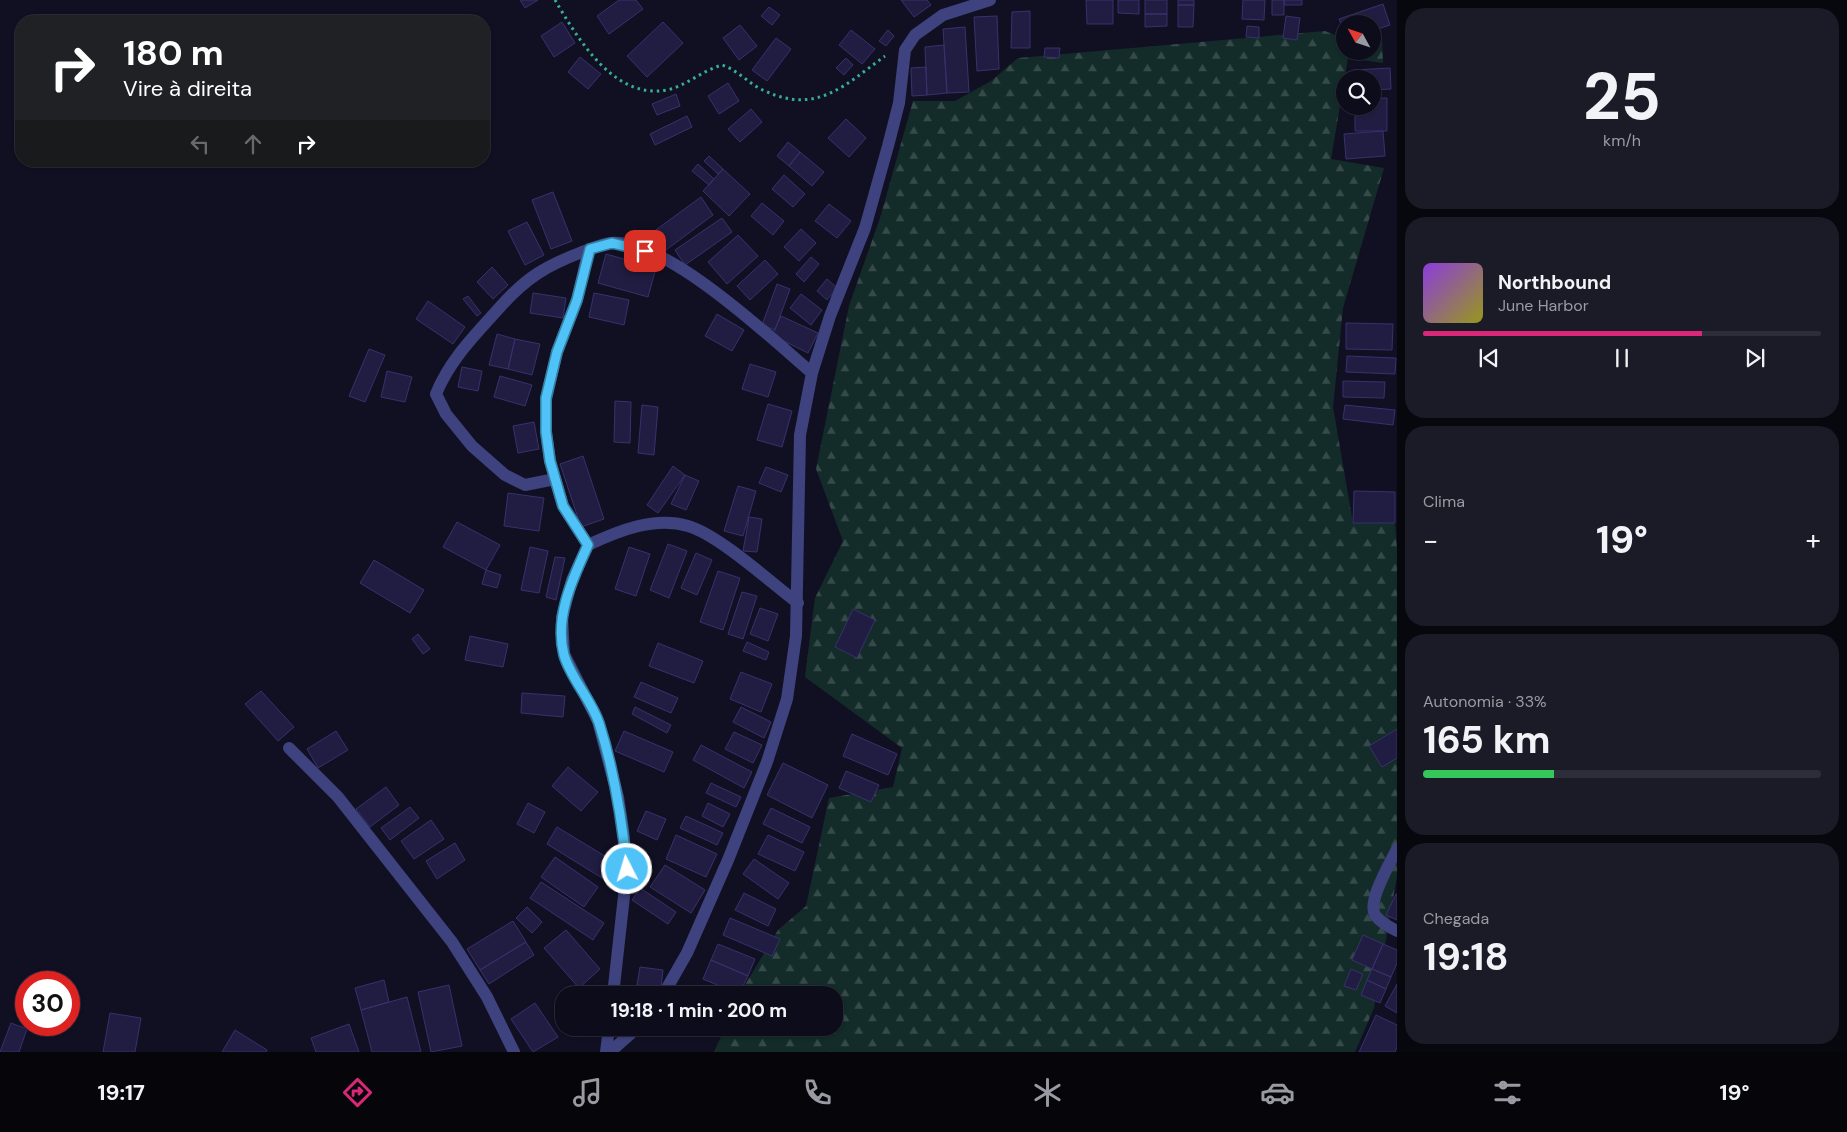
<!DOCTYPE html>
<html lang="pt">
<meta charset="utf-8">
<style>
:root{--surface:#0d0c1a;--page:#1b1a27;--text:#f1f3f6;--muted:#9a9ba2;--line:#2d2c39;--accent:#db2777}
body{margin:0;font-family:"DM Sans",sans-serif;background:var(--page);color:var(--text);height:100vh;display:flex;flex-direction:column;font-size:19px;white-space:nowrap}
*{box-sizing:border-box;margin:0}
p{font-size:16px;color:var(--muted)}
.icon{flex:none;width:28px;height:28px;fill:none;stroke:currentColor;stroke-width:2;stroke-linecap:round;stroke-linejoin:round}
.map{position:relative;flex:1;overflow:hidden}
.panel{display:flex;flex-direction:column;gap:8px;padding:8px;background:#07070e;width:450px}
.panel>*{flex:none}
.guide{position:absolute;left:15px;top:15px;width:475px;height:152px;border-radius:20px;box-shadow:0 1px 4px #0004,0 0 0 1px var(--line);background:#202124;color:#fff;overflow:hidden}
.needle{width:32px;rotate:310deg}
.tools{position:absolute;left:1336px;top:15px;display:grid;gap:10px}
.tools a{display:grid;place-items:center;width:45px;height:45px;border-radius:50%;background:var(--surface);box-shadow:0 1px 4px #0004,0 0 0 1px var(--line);font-size:25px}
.speed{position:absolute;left:15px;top:971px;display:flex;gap:10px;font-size:25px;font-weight:700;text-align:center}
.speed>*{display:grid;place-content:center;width:65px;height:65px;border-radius:50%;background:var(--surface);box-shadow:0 1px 4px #0004,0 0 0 1px var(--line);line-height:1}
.speed .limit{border:8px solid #d22;background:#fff;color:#111}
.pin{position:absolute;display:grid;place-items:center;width:42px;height:42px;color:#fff;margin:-21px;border-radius:10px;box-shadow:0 2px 8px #0006}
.me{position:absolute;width:55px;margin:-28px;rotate:355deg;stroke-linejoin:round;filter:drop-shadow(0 0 4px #0008)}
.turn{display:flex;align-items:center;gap:18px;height:105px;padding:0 25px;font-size:22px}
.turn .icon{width:65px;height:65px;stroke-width:2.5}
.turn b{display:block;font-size:35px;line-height:42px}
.lanes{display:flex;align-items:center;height:48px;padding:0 25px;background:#0003;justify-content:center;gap:25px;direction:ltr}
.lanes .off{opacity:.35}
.big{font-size:38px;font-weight:700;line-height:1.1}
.panel .widget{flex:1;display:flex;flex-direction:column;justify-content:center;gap:8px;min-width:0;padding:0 18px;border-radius:20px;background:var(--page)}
.panel .dial{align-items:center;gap:0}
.dial b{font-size:65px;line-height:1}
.song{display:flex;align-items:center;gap:15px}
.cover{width:60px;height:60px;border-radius:8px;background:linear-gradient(135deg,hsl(270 70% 55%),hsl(60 70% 35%))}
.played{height:5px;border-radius:2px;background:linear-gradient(90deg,var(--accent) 70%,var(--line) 70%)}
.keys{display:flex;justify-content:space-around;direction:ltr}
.heat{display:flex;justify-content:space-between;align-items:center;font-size:28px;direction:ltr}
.charge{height:8px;border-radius:4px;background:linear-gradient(90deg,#34c759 33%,var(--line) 0)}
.trip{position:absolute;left:555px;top:986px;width:288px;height:50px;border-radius:20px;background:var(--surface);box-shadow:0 1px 4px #0004,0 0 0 1px var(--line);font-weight:700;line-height:50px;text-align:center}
.menu{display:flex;height:80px;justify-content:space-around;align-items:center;background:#05050a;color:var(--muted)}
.menu .icon{width:35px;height:35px}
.menu .selected{color:var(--accent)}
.menu b{font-size:22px;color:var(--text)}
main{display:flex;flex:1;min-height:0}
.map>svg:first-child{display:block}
.forest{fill:url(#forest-firs)}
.building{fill:#211d42;stroke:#37316d}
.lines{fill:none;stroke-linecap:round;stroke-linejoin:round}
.path{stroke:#38ad9b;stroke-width:3;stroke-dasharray:2.5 4;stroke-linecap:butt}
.minor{stroke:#3e427e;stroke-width:12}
.route-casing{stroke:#337fa1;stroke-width:12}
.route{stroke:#4fc3f7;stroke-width:9}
</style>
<main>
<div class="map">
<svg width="1397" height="1052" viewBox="0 0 1397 1052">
<defs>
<pattern id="forest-firs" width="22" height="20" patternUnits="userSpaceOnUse" patternTransform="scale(1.25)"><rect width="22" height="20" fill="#132c29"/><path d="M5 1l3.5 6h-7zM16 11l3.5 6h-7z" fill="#354a49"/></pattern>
</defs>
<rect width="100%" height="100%" fill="#111023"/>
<path class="forest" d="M1325,31L1345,39V51H1372L1373,38L1382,37L1383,63L1348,58L1331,159L1384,168L1343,308L1333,407L1353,523H1395L1397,549V876L1374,1008L1355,1052H714L725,1028H834V995H739L778,930L806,906L829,798L893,787L902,748L805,677L815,598L843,541L816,469L849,306L880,218L913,101H955L991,81L1018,58Z"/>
<path class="building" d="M520,0H538L525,8Z
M619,0H636L643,9L609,34L597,16Z
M901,0H927L931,5L914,17Z
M1086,0H1113V24H1087Z
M1118,0H1139V14L1118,13Z
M1145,0H1167V14H1145Z
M1178,0H1194V5H1178Z
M1243,0H1265L1264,20L1242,19Z
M1272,0H1284V15H1272Z
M1284,0H1302V5H1284Z
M1383,4L1390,25L1372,31V24H1345V35L1339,19Z
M1178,5H1194L1193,27H1178Z
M769,7L780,15L772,25L761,16Z
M1030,11V48H1011L1012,12Z
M1145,14H1167V26L1145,27Z
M997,16L999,69L977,71L974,17Z
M1286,16L1300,18L1297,40L1283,38Z
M562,22L575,43L554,57L541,36Z
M663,22L683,43L647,77L627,56Z
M740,25L757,46L739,60L723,38Z
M1247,26L1259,27V38L1246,37Z
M965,27L969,92L947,93L943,29Z
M851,30L875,49L862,64L839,45Z
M888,30L894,36L886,46L879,41Z
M776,38L791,49L767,81L752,70Z
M944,45L947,93L927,95L925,47Z
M1045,48H1060L1059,58L1044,57Z
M580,57L601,74L588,89L568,72Z
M846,58L853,65L844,75L836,68Z
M926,67L927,95L912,96L911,68Z
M1390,68L1391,89L1372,90V79H1354L1353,70Z
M728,83L739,101L719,114L708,96Z
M676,94L680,106L657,115L652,104Z
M1372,98H1387V131H1355V106H1372Z
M751,109L762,122L740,142L728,129Z
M687,116L692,127L655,145L650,134Z
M846,119L866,138L849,157L828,138Z
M1383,131L1385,156L1346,159L1344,134Z
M788,142L800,152L789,166L777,156Z
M800,152L824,172L812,186L789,166Z
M709,156L723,169L718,174L704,161Z
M698,164L714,179L709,185L692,171Z
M723,169L750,194L729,216L703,191Z
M784,175L805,194L793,207L772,189Z
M553,192L572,241L551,249L532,200Z
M701,197L713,215L666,250L653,232Z
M762,203L784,221L773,235L751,216Z
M829,204L851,221L837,238L815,221Z
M722,218L732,232L685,265L675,250Z
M527,222L544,255L525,265L508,231Z
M801,229L816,243L799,261L784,247Z
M738,235L758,256L727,284L708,262Z
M606,254L656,268L648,297L598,283Z
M811,257L819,264L804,282L796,274Z
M765,260L778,274L750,300L737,286Z
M492,267L508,285L493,299L477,282Z
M827,279L837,288L827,300L817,291Z
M777,284L790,289L775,330L762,325Z
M533,293L566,298L563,318L530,313Z
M594,293L629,300L624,325L589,317Z
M801,294L822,310L811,325L790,308Z
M468,296L481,313L477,316L463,299Z
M428,301L465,327L453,344L416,319Z
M717,314L744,330L732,351L705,336Z
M781,316L818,333L808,353L772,335Z
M1346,323L1393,324L1392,350L1346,349Z
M497,334L515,339L508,369L489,365Z
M515,339L540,344L532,375L508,369Z
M369,349L385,355L365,402L349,396Z
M1347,356L1396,358L1395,374L1346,372Z
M750,364L776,372L768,397L742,389Z
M462,367L482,371L478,391L458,387Z
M387,371L412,377L405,402L381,397Z
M500,376L532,385L525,406L494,397Z
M1343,381L1385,382L1384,398L1343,397Z
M615,401L631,402L630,443L614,442Z
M768,404L792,411L782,447L757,440Z
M642,405L658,407L654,455L638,453Z
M1345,405L1395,410L1393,425L1343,419Z
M534,422L539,449L518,453L513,426Z
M583,456L604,519L581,527L560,464Z
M673,466L685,475L658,513L647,505Z
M766,467L788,475L781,492L759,483Z
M685,475L699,481L686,510L671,504Z
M738,486L756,491L743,536L724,531Z
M1354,491L1395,492V523H1353Z
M508,493L544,498L539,531L504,526Z
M749,517L762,519L757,552L743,551Z
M457,522L500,545L486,570L443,547Z
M668,544L687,551L669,598L650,590Z
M530,547L548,551L539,593L521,590Z
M629,547L650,554L636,596L615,589Z
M696,553L712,560L697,595L681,588Z
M555,557L565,558L556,600L546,597Z
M374,560L424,590L410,613L360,583Z
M486,570L501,575L497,588L482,584Z
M718,571L740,578L723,630L700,622Z
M742,592L757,596L743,639L728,634Z
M760,608L778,614L768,641L750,634Z
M853,609L875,620L857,658L835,647Z
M418,634L430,649L423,654L412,639Z
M470,636L508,644L503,667L465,660Z
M747,642L769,652L766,660L743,651Z
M658,643L703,661L694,683L649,666Z
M741,672L772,684L761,712L730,699Z
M641,682L678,698L671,713L634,697Z
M261,691L294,727L278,741L245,704Z
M522,693L565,696L563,717L521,713Z
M635,707L671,725L667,733L632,714Z
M741,707L771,722L764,738L733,722Z
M1397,729V758L1382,767L1369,746Z
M336,731L348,750L318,768L307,749Z
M624,731L673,752L664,772L615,751Z
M734,732L762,745L753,763L725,749Z
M852,734L897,754L888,775L843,756Z
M701,745L752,772L744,788L693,760Z
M783,763L828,785L812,818L767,795Z
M568,767L598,792L581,811L552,786Z
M846,771L879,785L871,802L839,788Z
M711,783L741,797L736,807L706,793Z
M386,787L399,805L370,827L356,809Z
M528,803L545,812L534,833L517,824Z
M708,803L730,814L723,827L702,816Z
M410,807L419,818L390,840L381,828Z
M771,808L810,827L802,843L763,824Z
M646,811L666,819L657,840L637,831Z
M686,816L723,833L717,845L680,828Z
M431,820L444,839L414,859L401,841Z
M557,827L613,861L602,878L547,844Z
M676,835L717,854L706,877L666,859Z
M768,835L804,852L795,871L758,854Z
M455,843L465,860L437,879L426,861Z
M555,857L598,887L584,907L541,877Z
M754,859L789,883L778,899L743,874Z
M665,865L705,890L691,913L650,887Z
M541,882L604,923L593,940L530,898Z
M640,888L676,912L668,924L632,900Z
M744,893L776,909L768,926L735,910Z
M1396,894H1397V920L1386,915Z
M527,907L542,922L532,933L516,918Z
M730,918L780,939L772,956L723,935Z
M513,921L526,942L480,970L467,949Z
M566,930L600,969L579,988L544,948Z
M1363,935L1383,944L1372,969L1352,960Z
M526,942L534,955L489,984L480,970Z
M718,944L755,959L748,976L711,960Z
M1383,944L1397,950V963L1391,977L1372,969Z
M711,960L748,976L739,994L703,979Z
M640,967L663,970L661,988L637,985Z
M1351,969L1363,974L1356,990L1344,986Z
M1372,969L1391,977L1386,989L1367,980Z
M384,980L389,1002L361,1010L355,988Z
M1367,980L1386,989L1380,1003L1361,995Z
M1397,984V1013L1385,1006Z
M449,985L462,1046L431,1052L418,992Z
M407,997L421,1052H372L361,1010Z
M535,1003L558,1037L533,1052L511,1019Z
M110,1013L141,1018L135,1052H103Z
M1376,1015L1397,1025V1047L1395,1052H1359Z
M11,1023L27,1029L19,1052H0Z
M349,1024L359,1052H316L311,1038Z
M235,1030L267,1050L266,1052H222Z"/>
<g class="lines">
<path class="path" d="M555,0C578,39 614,100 667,90C686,86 703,70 722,65C738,70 750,85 765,91C817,115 845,85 885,56"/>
<path class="minor" d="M589,249L577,300L557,352L546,399V432L550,461L563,506L588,545L572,580L562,617L564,654L598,721L618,797L623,830L627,869L613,995
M555,479L525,485L505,475L472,446L446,414L436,394C450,359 476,334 501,306C527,277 546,266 582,252C591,249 601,244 611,243C666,238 771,338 812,373
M588,545C618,531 654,516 688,526C719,535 770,582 798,603
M289,748L338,797L452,942L487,997L514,1052
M1397,849C1390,863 1367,901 1375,915C1380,922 1389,927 1397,931
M663,995L687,953L728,860L767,762L787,699L796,636L800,435L812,373L830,316L865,228L888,146L899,103L905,50L915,35L943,15L990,0
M606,1052L609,1028
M610,1052L637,1028"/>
</g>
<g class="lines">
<defs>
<path id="route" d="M627,869C622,819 614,770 599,723C591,699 571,679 564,655C554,617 573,578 588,545L563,506L550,461L546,432V398L557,352L577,300L590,249L612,243L645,251"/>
</defs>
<use href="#route" class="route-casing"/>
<use href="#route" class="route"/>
</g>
</svg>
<div class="tools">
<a><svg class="needle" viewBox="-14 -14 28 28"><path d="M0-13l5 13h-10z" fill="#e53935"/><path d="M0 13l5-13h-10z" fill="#9a9ba2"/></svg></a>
<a><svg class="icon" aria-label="search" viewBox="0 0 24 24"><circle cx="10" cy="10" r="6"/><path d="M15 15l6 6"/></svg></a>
</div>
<div class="speed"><div class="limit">30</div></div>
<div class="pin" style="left:645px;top:251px;background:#d93025"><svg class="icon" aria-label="arrive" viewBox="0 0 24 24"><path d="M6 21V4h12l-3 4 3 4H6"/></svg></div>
<svg class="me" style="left:627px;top:869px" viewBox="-20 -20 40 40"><circle r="17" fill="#4fc3f7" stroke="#fff" stroke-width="3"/><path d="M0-11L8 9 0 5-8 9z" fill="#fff"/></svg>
<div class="trip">19:18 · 1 min · 200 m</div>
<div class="guide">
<div class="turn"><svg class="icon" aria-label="right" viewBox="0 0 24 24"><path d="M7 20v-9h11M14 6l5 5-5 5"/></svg><div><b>180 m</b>Vire à direita</div></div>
<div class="lanes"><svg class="icon off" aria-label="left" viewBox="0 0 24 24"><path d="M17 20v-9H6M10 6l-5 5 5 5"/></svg><svg class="icon off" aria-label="ahead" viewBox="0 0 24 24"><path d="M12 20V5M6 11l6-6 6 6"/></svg><svg class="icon" aria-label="right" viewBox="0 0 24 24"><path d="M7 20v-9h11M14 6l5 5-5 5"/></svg></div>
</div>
</div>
<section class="panel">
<div class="widget dial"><b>25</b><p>km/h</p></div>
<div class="widget">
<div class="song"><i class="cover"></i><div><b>Northbound</b><p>June Harbor</p></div></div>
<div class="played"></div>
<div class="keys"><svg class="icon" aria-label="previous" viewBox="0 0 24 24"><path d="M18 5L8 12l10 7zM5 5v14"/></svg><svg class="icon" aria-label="pause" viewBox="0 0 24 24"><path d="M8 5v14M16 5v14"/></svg><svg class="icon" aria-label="next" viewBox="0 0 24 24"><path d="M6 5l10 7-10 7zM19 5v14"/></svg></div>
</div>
<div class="widget"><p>Clima</p>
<div class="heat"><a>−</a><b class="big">19°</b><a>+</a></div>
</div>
<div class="widget"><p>Autonomia · 33%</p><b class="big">165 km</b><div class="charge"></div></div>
<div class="widget"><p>Chegada</p><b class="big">19:18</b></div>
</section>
</main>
<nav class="menu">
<b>19:17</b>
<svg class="icon selected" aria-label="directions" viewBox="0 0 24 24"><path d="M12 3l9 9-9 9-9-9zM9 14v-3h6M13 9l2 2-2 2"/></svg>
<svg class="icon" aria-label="music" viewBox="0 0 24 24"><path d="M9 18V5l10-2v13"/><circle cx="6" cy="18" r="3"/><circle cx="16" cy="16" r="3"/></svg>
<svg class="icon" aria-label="phone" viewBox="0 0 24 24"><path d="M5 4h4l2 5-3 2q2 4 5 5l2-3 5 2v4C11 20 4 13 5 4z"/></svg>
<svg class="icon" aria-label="climate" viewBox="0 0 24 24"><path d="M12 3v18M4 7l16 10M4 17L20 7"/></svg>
<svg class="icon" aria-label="car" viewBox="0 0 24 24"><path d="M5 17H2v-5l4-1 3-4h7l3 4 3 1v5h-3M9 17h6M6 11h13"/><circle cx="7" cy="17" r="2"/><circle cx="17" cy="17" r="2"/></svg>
<svg class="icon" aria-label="filters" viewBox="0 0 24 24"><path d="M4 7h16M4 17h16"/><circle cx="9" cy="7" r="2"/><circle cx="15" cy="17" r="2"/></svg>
<b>19°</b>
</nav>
